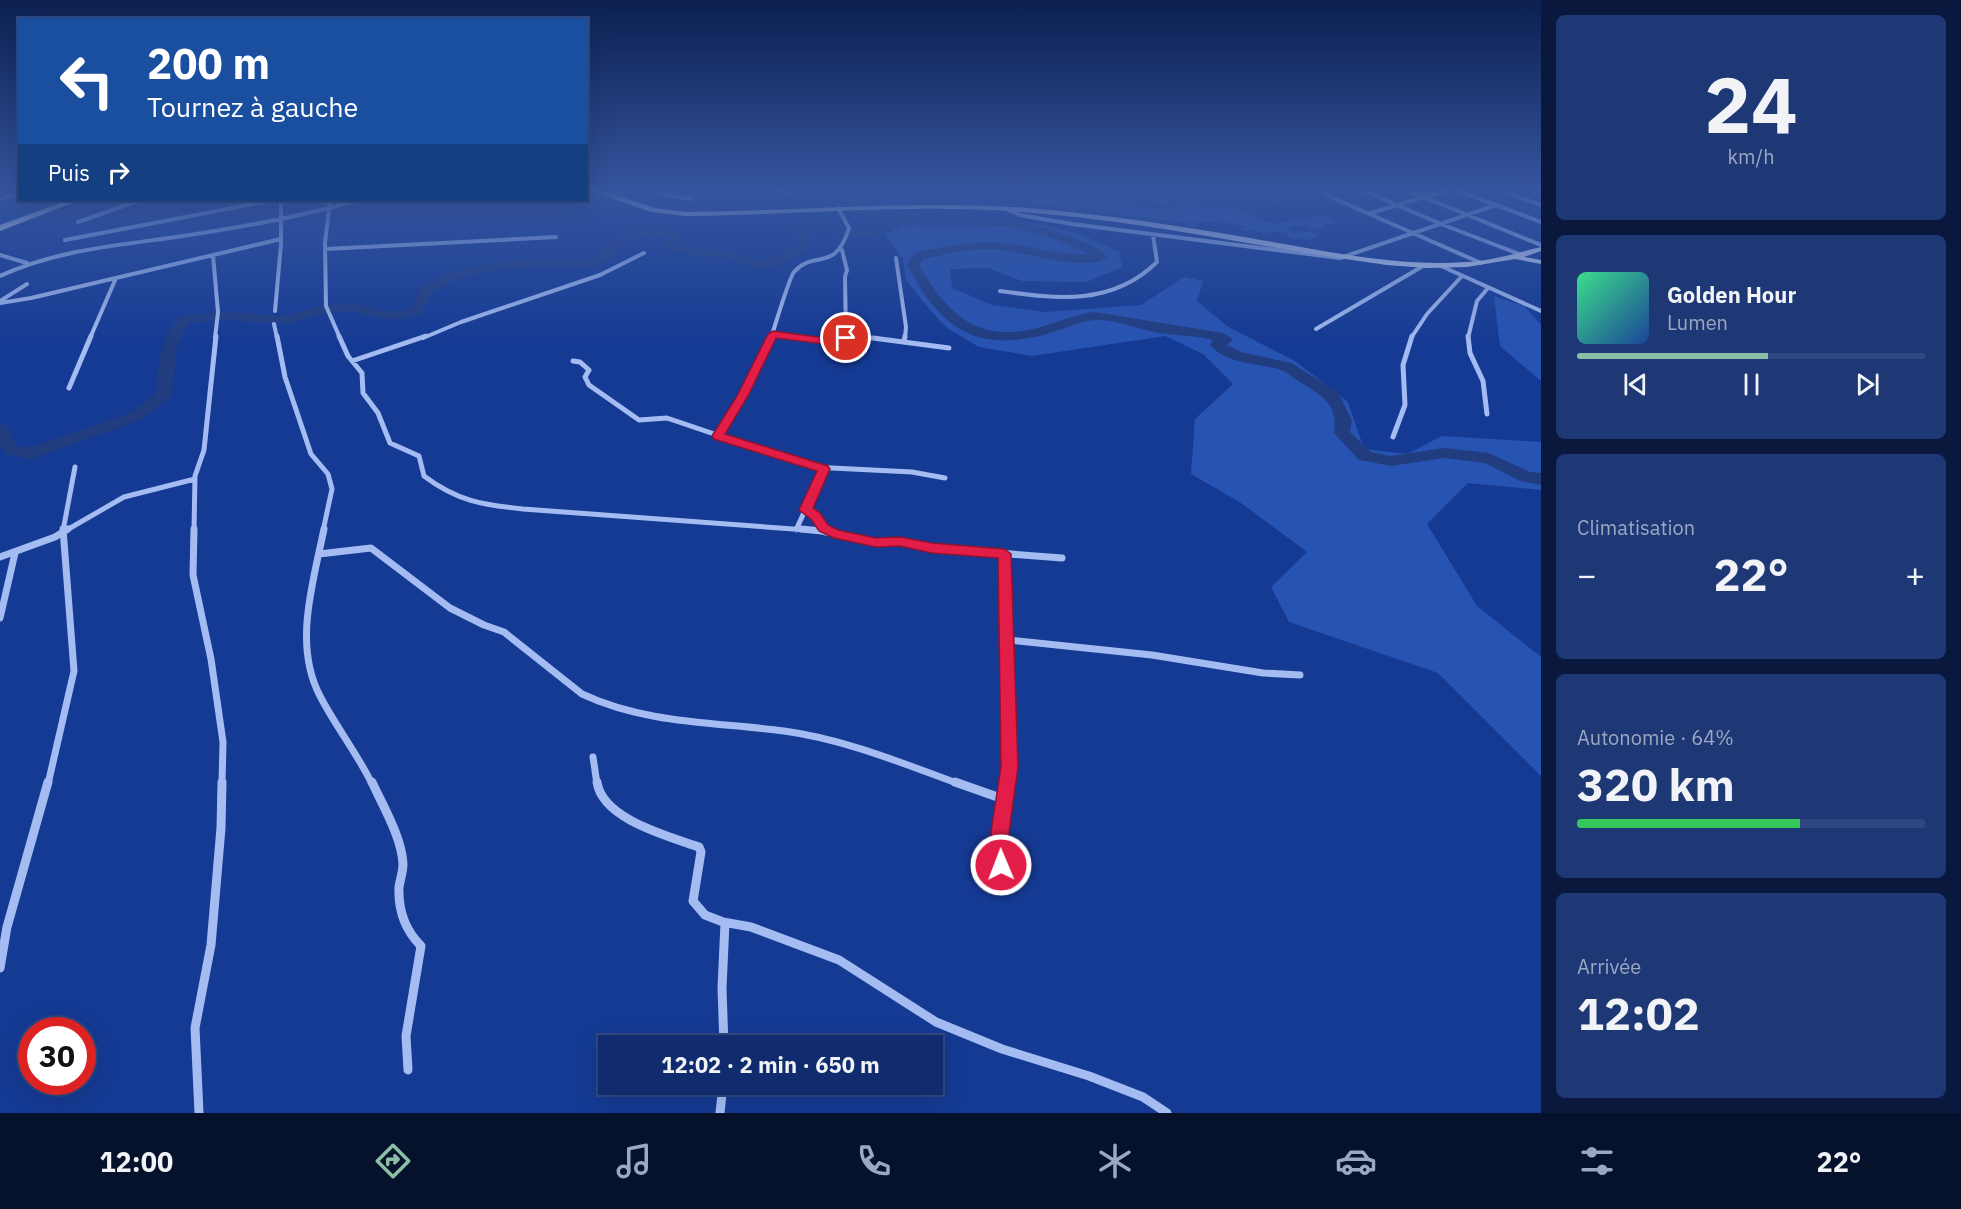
<!DOCTYPE html>
<html lang="fr">
<meta charset="utf-8">
<style>
:root{--surface:#102c6e;--page:#1e3876;--text:#f1f3f6;--muted:#9ca7c2;--line:#304881;--accent:#8abfa5}
body{margin:0;font-family:"IBM Plex Sans",sans-serif;background:var(--page);color:var(--text);height:100vh;display:flex;flex-direction:column;font-size:22px;white-space:nowrap}
*{box-sizing:border-box;margin:0}
p{font-size:20px;color:var(--muted)}
.icon{flex:none;width:33px;height:33px;fill:none;stroke:currentColor;stroke-width:2;stroke-linecap:round;stroke-linejoin:round}
.map{position:relative;flex:1;overflow:hidden}
.side{display:flex;flex-direction:column;gap:15px;padding:15px;background:#09183c;width:420px}
.side>*{flex:none}
.guide{position:absolute;left:18px;top:18px;width:570px;height:183px;border-radius:0px;box-shadow:0 6px 24px #0002,0 0 0 2px var(--line);background:#1a4fa0;color:#fff;overflow:hidden}
.speed{position:absolute;left:18px;top:1017px;display:flex;gap:12px;font-size:30px;font-weight:700;text-align:center}
.speed>*{display:grid;place-content:center;width:78px;height:78px;border-radius:50%;background:var(--surface);box-shadow:0 6px 24px #0002,0 0 0 2px var(--line);line-height:1}
.speed .limit{border:9px solid #d22;background:#fff;color:#111}
.pin{position:absolute;display:grid;place-items:center;width:51px;height:51px;color:#fff;margin:-26px;border:3px solid #fff;border-radius:50%;box-shadow:0 2px 6px #0007}
.me{position:absolute;width:66px;margin:-33px;rotate:359deg;stroke-linejoin:round;filter:drop-shadow(0 0 4px #0008)}
.turn{display:flex;align-items:center;gap:21px;height:126px;padding:0 30px;font-size:27px}
.turn .icon{width:78px;height:78px;stroke-width:2.5}
.turn b{display:block;font-size:42px;line-height:51px}
.then{display:flex;align-items:center;height:57px;padding:0 30px;background:#0003;gap:12px;font-size:22px}
.big{font-size:45px;font-weight:700;line-height:1.1}
.side .tile{flex:1;display:flex;flex-direction:column;justify-content:center;gap:9px;min-width:0;padding:0 21px;border-radius:9px;background:var(--page)}
.side .dial{align-items:center;gap:0}
.dial b{font-size:78px;line-height:1}
.song{display:flex;align-items:center;gap:18px}
.cover{width:72px;height:72px;border-radius:9px;background:linear-gradient(135deg,hsl(150 70% 55%),hsl(220 70% 35%))}
.played{height:6px;border-radius:3px;background:linear-gradient(90deg,var(--accent) 55%,var(--line) 55%)}
.keys{display:flex;justify-content:space-around;direction:ltr}
.heat{display:flex;justify-content:space-between;align-items:center;font-size:33px;direction:ltr}
.charge{height:9px;border-radius:4px;background:linear-gradient(90deg,#34c759 64%,var(--line) 0)}
.trip{position:absolute;left:598px;top:1035px;width:345px;height:60px;border-radius:0px;background:var(--surface);box-shadow:0 6px 24px #0002,0 0 0 2px var(--line);font-weight:700;line-height:60px;text-align:center}
.tabs{display:flex;height:96px;justify-content:space-around;align-items:center;background:#06122c;color:var(--muted)}
.tabs .icon{width:42px;height:42px}
.tabs .active{color:var(--accent)}
.tabs b{font-size:27px;color:var(--text)}
main{display:flex;flex:1;min-height:0}
.map>svg:first-child{display:block}
.green{fill:#2753b2}
.lines{fill:none;stroke-linecap:round;stroke-linejoin:round}
.river{fill:#213d80;fill-rule:evenodd}
.street-far3{stroke:#a4bcf1;stroke-width:4}
.street-far2{stroke:#a4bcf1;stroke-width:5}
.street-far1{stroke:#a4bcf1;stroke-width:7}
.street{stroke:#a4bcf1;stroke-width:9}
.secondary{fill:#d3dffc;fill-rule:evenodd}
.primary{fill:#eef3ff;fill-rule:evenodd}
.route{fill:#e11d48;stroke:#92132f;stroke-width:1.5}
</style>
<main>
<div class="map">
<svg width="1541" height="1113" viewBox="0 0 1541 1113">
<rect width="100%" height="100%" fill="#153a93"/>
<path class="green" d="M984,189H1273L1291,198L1289,201L1272,202L1261,196L1265,194L1263,192L1232,198L1229,202L1220,201L1219,198L1201,194L1196,196L1206,200L1202,205L1193,208L1202,209C1212,201 1227,210 1237,209L1261,221L1275,223L1324,216L1338,223L1324,224V228L1308,229L1305,225L1285,227L1294,233L1312,231L1318,237L1307,240L1289,238L1287,233L1271,231L1266,233L1249,229L1245,232L1241,230L1246,227L1222,221L1195,223L1194,226H1190V223L1116,214L1110,210L1035,205L1023,194Z
M972,217C1029,222 1067,225 1119,252L1123,267L1086,282L1022,281L988,268L950,269L952,288L992,305L1046,312L1141,305L1184,277L1203,281L1197,301L1227,326L1295,361L1348,402L1364,449L1407,454L1442,436L1541,442V490L1468,483L1427,524L1477,606L1541,657V776L1438,673L1289,622L1271,587L1307,552L1241,503L1191,474L1195,419L1233,384L1203,354L1165,336L1032,356L979,347L947,328L929,309L906,280L903,260L885,234L906,225Z
M1494,296L1524,306L1541,325V381L1500,346Z"/>
<g class="lines">
<path class="river" d="M871,189H894L855,199C872,229 977,213 1010,219C1033,223 1055,231 1076,239C1088,244 1100,247 1107,257C1090,273 1025,252 1002,250C977,247 948,253 924,259L919,265C947,314 977,343 1037,328C1057,323 1074,314 1095,312L1223,333L1233,339L1227,345L1241,352L1291,363L1338,392L1352,421L1350,432L1371,452L1391,456L1444,448L1489,453L1530,472L1541,473V485L1520,481L1485,463L1444,458L1391,466L1365,461L1359,460L1334,433C1339,404 1320,394 1298,381C1292,377 1286,371 1278,369C1256,363 1226,364 1210,345L1213,340C1194,335 1174,336 1154,332C1135,328 1116,320 1096,320C1077,321 1060,331 1043,335C972,353 939,325 907,265L915,253C942,247 975,240 1003,243C1034,246 1059,256 1091,254L1043,235L1008,226L900,225L880,233L862,238L845,236L816,227L807,230L810,243L805,252L771,267L757,269L724,257L714,258L668,250L666,247L668,238C627,224 627,255 596,265C584,269 567,266 554,266C519,266 458,270 432,294C427,299 424,308 420,314L403,319H383L351,311L320,314L289,324L223,320L189,323L177,345L172,396L142,419L35,458L29,459L5,454L0,445V424L6,425L17,446L28,448L130,413L156,394C158,364 160,340 180,316L223,312L288,316L318,306L351,303L383,311H402L410,308L420,290L445,273L526,258H590L623,234L644,225L657,226L678,233L679,244L714,250L725,249L758,261L763,260L796,247L798,243L795,229C813,210 832,228 853,230C866,232 878,226 889,221C871,218 850,216 842,197L844,195Z
M920,189H939C935,194 924,194 920,189Z
M1095,189H1109L1129,199L1169,204L1172,201L1164,189H1175L1184,202L1171,211L1122,204Z"/>
<path class="street-far3" d="M653,189L667,195L691,199
M773,189L792,193
M1360,189L1441,224L1522,255
M1404,189L1541,245
M1454,189L1541,222
M1497,189L1541,205
M1324,194L1481,263
M0,199L20,193
M330,200L325,243L326,306L340,338
M1006,209L1020,215L1072,224L1340,258L1496,205
M1371,213L1451,189
M78,222L141,200
M65,240L274,200
M325,249L556,237
M842,250L847,270L845,277L846,338
M0,255L27,263
M213,255L218,312L215,338
M896,258L906,327L905,338
M1441,266L1541,311
M0,276C54,251 111,246 169,238C232,229 297,218 358,200
M1000,291C1058,299 1112,306 1157,262L1153,235
M0,301L27,284
M0,303L31,298L281,239
M275,311L281,244V200
M274,324L277,338
M1316,329L1423,266
M773,334L801,338
M90,338L116,278
M423,338L461,322L600,275L644,253
M771,338C775,326 789,278 794,272C814,249 835,274 849,228L838,208
M1411,338L1427,314L1462,276
M1468,338L1477,301L1488,288"/>
<path class="street-far2" d="M277,336L285,377L311,454L328,474L332,489L323,531
M339,336L348,356L362,373L363,393L378,413L390,443L419,456L424,476C457,501 483,505 523,509L821,531
M790,336L833,342L846,338H873L949,348
M1468,336L1470,353L1483,381L1487,414
M904,342L905,336
M352,361L426,336
M573,361L580,362L589,370L585,377L589,385L639,420L667,418L812,467L912,472L945,478
M69,388L91,336
M718,436L742,396L772,336
M1393,437L1405,405L1403,365L1412,336
M805,510L816,516L829,531
M796,530L824,469
M63,531L75,467
M65,531L124,497L195,479
M194,531L195,476L204,450L216,336"/>
<path class="street-far1" d="M194,529L193,575L211,659L223,742L222,784
M324,529C313,583 293,645 320,696C336,727 357,753 372,784
M801,529L822,531L876,543L900,542L932,548L1062,558
M319,554L371,548L450,608L484,625L504,632L582,694C646,724 715,722 784,731C844,739 902,763 959,784
M1004,554L1010,767L1007,784
M0,557L55,537L68,529
M0,618L15,553
M1008,640L1152,655L1263,673L1300,675
M593,757L597,784
M48,784L74,671L63,529"/>
<path class="street" d="M372,782C383,806 402,838 403,864C403,872 400,880 399,887C398,910 405,930 421,946L406,1036L408,1070
M597,782C602,819 668,836 699,847L701,852L693,901L705,915L723,922L751,927L839,960L936,1022L1002,1049L1089,1076L1143,1097L1167,1113
M955,782L1006,800
M999,886L1000,832L1008,782
M0,968L7,927L48,782
M724,1046L722,988L725,923
M199,1113L195,1028L211,945L221,828L222,782
M720,1113L723,1084"/>
<path class="secondary" d="M586,189H597L655,208L686,212C804,211 921,199 1039,209C1110,215 1180,226 1250,238C1321,250 1393,267 1466,262C1492,261 1516,253 1541,247V251L1524,257L1541,260V264L1515,259L1467,267L1427,268L1387,265C1261,248 1137,219 1009,211C901,204 794,215 686,216L651,212Z"/>
<path class="primary" d="M69,200H80L0,231V225Z"/>
</g>
<linearGradient id="sky" x2="0" y2="1"><stop stop-color="#0c2051"/><stop offset="0.55" stop-color="#35559e"/><stop offset="1" stop-color="#35559e" stop-opacity="0"/></linearGradient>
<rect width="1541" height="345" fill="url(#sky)"/>
<path class="route" d="M773,331L833,339L846,335L851,338L833,345L776,338L748,396L725,434L828,466L830,469L813,508L820,513L828,525L838,530L876,538L900,537L932,543L1004,549L1011,554L1018,767L1009,832L1010,865L1008,871L1001,874L995,871L992,865L991,832L1001,767L998,558L932,553L900,546L876,547L834,538L819,531L811,519L799,510L817,471L714,439L712,436L737,396L768,334Z"/>
</svg>
<div class="speed"><div class="limit">30</div></div>
<div class="pin" style="left:846px;top:338px;background:#d93025"><svg class="icon" aria-label="arrive" viewBox="0 0 24 24"><path d="M6 21V4h12l-3 4 3 4H6"/></svg></div>
<svg class="me" style="left:1001px;top:865px" viewBox="-20 -20 40 40"><circle r="17" fill="#e11d48" stroke="#fff" stroke-width="3"/><path d="M0-11L8 9 0 5-8 9z" fill="#fff"/></svg>
<div class="trip">12:02 · 2 min · 650 m</div>
<div class="guide">
<div class="turn"><svg class="icon" aria-label="left" viewBox="0 0 24 24"><path d="M17 20v-9H6M10 6l-5 5 5 5"/></svg><div><b>200 m</b>Tournez à gauche</div></div>
<div class="then">Puis<svg class="icon" aria-label="right" viewBox="0 0 24 24"><path d="M7 20v-9h11M14 6l5 5-5 5"/></svg></div>
</div>
</div>
<section class="side">
<div class="tile dial"><b>24</b><p>km/h</p></div>
<div class="tile">
<div class="song"><i class="cover"></i><div><b>Golden Hour</b><p>Lumen</p></div></div>
<div class="played"></div>
<div class="keys"><svg class="icon" aria-label="previous" viewBox="0 0 24 24"><path d="M18 5L8 12l10 7zM5 5v14"/></svg><svg class="icon" aria-label="pause" viewBox="0 0 24 24"><path d="M8 5v14M16 5v14"/></svg><svg class="icon" aria-label="next" viewBox="0 0 24 24"><path d="M6 5l10 7-10 7zM19 5v14"/></svg></div>
</div>
<div class="tile"><p>Climatisation</p>
<div class="heat"><a>−</a><b class="big">22°</b><a>+</a></div>
</div>
<div class="tile"><p>Autonomie · 64%</p><b class="big">320 km</b><div class="charge"></div></div>
<div class="tile"><p>Arrivée</p><b class="big">12:02</b></div>
</section>
</main>
<nav class="tabs">
<b>12:00</b>
<svg class="icon active" aria-label="directions" viewBox="0 0 24 24"><path d="M12 3l9 9-9 9-9-9zM9 14v-3h6M13 9l2 2-2 2"/></svg>
<svg class="icon" aria-label="music" viewBox="0 0 24 24"><path d="M9 18V5l10-2v13"/><circle cx="6" cy="18" r="3"/><circle cx="16" cy="16" r="3"/></svg>
<svg class="icon" aria-label="phone" viewBox="0 0 24 24"><path d="M5 4h4l2 5-3 2q2 4 5 5l2-3 5 2v4C11 20 4 13 5 4z"/></svg>
<svg class="icon" aria-label="climate" viewBox="0 0 24 24"><path d="M12 3v18M4 7l16 10M4 17L20 7"/></svg>
<svg class="icon" aria-label="car" viewBox="0 0 24 24"><path d="M5 17H2v-5l4-1 3-4h7l3 4 3 1v5h-3M9 17h6M6 11h13"/><circle cx="7" cy="17" r="2"/><circle cx="17" cy="17" r="2"/></svg>
<svg class="icon" aria-label="filters" viewBox="0 0 24 24"><path d="M4 7h16M4 17h16"/><circle cx="9" cy="7" r="2"/><circle cx="15" cy="17" r="2"/></svg>
<b>22°</b>
</nav>
